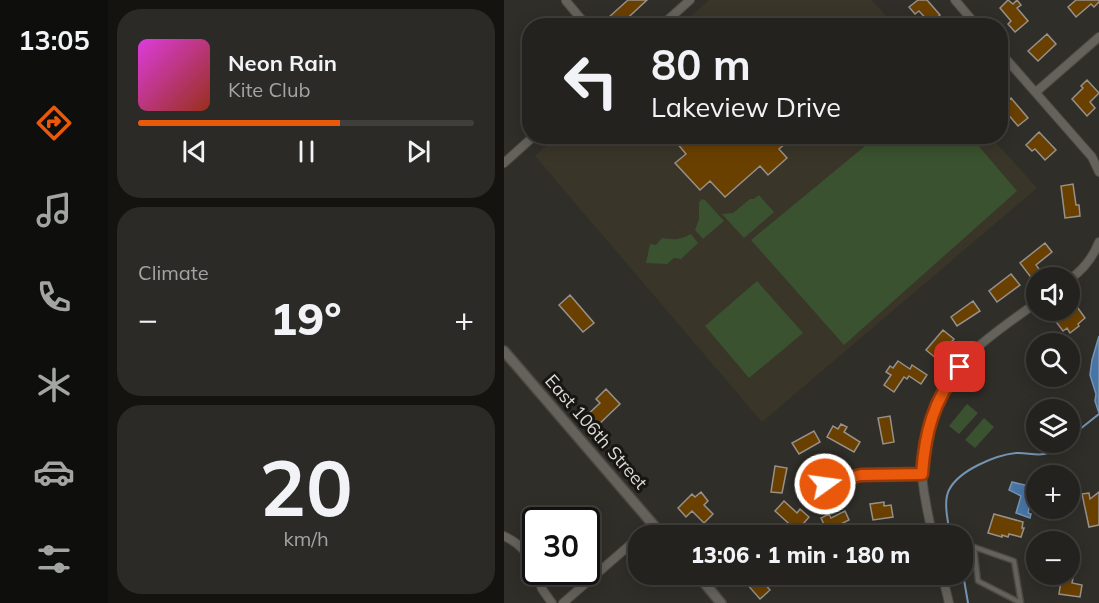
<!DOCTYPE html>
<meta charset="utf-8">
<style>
:root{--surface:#24221e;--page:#2c2a27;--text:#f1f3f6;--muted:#a3a4a4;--line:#413f3c;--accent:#ea580c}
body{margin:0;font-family:Mulish,sans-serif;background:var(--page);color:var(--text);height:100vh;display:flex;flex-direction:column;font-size:22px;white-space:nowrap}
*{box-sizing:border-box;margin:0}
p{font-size:20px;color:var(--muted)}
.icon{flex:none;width:33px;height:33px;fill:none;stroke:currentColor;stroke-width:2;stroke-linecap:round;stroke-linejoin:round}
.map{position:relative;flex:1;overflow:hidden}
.sheet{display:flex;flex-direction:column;gap:9px;padding:9px;background:#141310;width:396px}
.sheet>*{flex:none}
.hud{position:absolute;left:18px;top:18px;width:486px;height:126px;border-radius:24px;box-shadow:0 3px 15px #0003,0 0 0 2px var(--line);background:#24221e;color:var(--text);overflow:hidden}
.tools{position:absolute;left:522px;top:267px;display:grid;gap:12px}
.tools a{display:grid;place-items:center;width:54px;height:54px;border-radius:50%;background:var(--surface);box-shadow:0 3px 15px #0003,0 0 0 2px var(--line);font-size:30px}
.speed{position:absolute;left:18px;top:507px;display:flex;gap:12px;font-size:30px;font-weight:700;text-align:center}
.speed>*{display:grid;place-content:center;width:78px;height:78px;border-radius:50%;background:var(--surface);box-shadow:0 3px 15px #0003,0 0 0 2px var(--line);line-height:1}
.speed .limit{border:3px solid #111;border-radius:9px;background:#fff;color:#111}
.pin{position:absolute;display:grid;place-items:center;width:51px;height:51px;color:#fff;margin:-26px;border-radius:12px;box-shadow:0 3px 9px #0006}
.me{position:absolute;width:66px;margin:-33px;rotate:76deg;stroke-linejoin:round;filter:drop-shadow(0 0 4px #0008)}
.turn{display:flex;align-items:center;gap:21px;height:126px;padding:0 30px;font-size:27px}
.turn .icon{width:78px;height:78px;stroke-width:2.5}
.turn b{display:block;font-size:42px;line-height:51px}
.big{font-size:45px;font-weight:800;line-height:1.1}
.sheet .card{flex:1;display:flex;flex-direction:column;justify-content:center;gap:9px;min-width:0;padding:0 21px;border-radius:24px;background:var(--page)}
.sheet .dial{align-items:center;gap:0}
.dial b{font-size:78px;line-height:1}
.song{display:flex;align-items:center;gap:18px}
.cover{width:72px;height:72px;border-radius:9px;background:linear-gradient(135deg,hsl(300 70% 55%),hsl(10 70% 35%))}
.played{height:6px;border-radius:3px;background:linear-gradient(90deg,var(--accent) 60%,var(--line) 60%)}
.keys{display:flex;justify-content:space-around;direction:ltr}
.heat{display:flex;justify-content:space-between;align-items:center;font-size:33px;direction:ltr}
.trip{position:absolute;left:124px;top:525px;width:345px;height:60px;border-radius:24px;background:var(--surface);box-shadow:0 3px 15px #0003,0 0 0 2px var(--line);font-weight:800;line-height:60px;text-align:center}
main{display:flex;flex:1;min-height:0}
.dock{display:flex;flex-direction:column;width:108px;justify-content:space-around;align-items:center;background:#0e0e0c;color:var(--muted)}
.dock .icon{width:42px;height:42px}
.dock .on{color:var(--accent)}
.dock b{font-size:27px;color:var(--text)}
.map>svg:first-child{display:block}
.built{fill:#393529}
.green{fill:#3a5230}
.water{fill:#4875a5;stroke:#7594b4;stroke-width:1.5}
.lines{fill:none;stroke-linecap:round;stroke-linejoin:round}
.stream{stroke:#7594b4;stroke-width:2}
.building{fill:#6a4000;stroke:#97918b;stroke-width:1.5}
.service-casing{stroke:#4b4944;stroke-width:7}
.minor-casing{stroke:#4b4944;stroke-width:10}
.tertiary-casing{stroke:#4b4944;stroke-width:12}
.service{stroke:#64625b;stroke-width:4}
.minor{stroke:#64625b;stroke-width:8}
.tertiary{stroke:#64625b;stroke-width:9}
.route-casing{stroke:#983908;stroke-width:15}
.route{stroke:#ea580c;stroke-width:10}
.labels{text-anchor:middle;stroke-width:6;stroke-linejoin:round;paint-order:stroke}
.street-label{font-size:18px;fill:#dddcd8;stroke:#171613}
</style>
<main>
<nav class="dock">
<b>13:05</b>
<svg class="icon on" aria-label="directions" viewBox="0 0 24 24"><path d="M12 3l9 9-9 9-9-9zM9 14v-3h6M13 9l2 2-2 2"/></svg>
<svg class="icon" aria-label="music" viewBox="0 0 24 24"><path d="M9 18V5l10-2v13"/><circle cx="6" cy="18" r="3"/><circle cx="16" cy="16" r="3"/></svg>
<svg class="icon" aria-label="phone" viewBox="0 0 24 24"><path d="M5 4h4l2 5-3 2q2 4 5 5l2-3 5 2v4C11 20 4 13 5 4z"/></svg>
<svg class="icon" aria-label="climate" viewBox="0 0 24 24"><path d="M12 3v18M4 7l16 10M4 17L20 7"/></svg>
<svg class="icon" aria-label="car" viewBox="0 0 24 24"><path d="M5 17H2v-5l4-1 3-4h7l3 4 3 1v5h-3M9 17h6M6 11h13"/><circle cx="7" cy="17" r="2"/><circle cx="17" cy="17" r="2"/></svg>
<svg class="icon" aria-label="filters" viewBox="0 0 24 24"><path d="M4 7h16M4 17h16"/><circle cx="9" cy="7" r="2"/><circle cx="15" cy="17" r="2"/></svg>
</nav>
<section class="sheet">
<div class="card">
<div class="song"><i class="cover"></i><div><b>Neon Rain</b><p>Kite Club</p></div></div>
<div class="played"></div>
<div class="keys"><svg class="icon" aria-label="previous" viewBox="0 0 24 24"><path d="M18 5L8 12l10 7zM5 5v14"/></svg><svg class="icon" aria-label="pause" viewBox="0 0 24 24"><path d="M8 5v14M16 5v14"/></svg><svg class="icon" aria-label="next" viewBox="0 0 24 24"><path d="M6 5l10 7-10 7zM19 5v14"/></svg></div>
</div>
<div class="card"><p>Climate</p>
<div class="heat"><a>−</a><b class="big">19°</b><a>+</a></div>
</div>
<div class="card dial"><b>20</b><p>km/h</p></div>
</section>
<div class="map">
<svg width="595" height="603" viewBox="0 0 595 603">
<rect width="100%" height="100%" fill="#302e28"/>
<path class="built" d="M205,0H368L390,25H177Z
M53,136L487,137L533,188L258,422L31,156Z"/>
<path class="green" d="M372,137H467L513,191L340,345L247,240Z
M255,195L270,212L240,238L218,214L229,213L246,199H250Z
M198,199L201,200L220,221L199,239L191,230L195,219V202Z
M187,234L194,243L177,259L170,258L163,264L142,263L146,244L152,245L158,238C170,240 176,240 187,234Z
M253,281L299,333L245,378L201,326Z
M463,404L474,413L455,434L445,426Z
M480,418L490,427L471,448L461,440Z"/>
<path class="water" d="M595,336V413L591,401L592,394L586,375L588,360Z
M508,482L530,487L524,513L527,514L526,518L512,513L517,496L505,490Z"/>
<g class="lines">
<path class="stream" d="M566,437L595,414
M447,536C444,524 439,501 445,490C455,470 492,455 512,453C522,452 535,457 544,453C550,451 555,446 559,442
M459,574L464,603"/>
</g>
<path class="building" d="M124,0H143L115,26H112L105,17Z
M414,0H423L436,15L426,23L415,11L411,14L405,7Z
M504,0L509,4L513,0L517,5L513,8L524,21L511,32L504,24L507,21L496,8Z
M572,0H595V2L590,7L587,4L572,17L564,7Z
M543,34L552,44L534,61L524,51Z
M583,80L595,93L586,102L591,108L583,116L568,99L579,88L577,86Z
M507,98L524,118L514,126L502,112L496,117V107Z
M535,132L552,150L541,160L531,149L528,151L522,145Z
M167,136H290L275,149L283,158L264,175L256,166L221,197L206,181L196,190L171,163L182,154Z
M569,184L572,205H575L576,216L561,218L557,186Z
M541,243L548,252L532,265L538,273L529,280L516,263Z
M507,274L516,285L493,302L485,291Z
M66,295L90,323L79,332L55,305Z
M469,301L476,311L453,326L447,317Z
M571,304L581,318L574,324L575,326L566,333L563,328L559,331L550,319L562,310H566V308Z
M439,330L450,339L433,359L422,350Z
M394,361L406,369L408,365L423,375L417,384L405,376L403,379L400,377L390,392L380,385L387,375L382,372L386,366L389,368Z
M102,389L116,404L90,429L80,418L96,403L92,399Z
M386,416L390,442L379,444L374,418Z
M337,424L343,427L340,432L356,442L350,452L323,437L329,426L334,429Z
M310,431L316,442L295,454L288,443Z
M271,466L283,468L278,493L267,492Z
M197,492L204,501L200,505L209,514L200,523L188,511L182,517L174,508L188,494L191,497Z
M595,492V525L585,527L578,494L585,493L586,499Z
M280,501L293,513L296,509L305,517L293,531L271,511Z
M380,502V506L387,505L389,517L369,520L366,504Z
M341,511L345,520L323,531L317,518L325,514L327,518Z
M490,514L519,522L518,528H520L517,537L505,534L504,537L498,535V537L484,533Z
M234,574H252L266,590L256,599Z
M558,574H570L568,583L578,585L576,597L555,594Z"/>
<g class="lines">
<defs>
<path id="service" d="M470,547L510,561L517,603L474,581Z"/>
<path id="minor" d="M451,0L473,26
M62,1L83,26
M157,26L186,0
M496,52L588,157L595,172
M532,92L595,37
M0,163L30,136
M566,279C579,270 589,257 595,242
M321,484L357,475L418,474
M0,536C17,544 25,554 32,571
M136,536L149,524
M429,536C424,516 420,496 418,476C415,436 437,382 466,354C486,335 510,319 532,303
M32,572L38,589L48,603
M438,574L445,603
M59,603L135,537"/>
<path id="tertiary" d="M0,351L159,536
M193,574L217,603"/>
</defs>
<use href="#service" class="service-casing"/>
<use href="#minor" class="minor-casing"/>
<use href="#tertiary" class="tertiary-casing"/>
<use href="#service" class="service"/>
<use href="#minor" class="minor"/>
<use href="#tertiary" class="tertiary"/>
</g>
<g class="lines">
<defs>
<path id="route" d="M321,484L357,475L418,474C421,433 429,401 456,367"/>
</defs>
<use href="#route" class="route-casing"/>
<use href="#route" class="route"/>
</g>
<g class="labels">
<g class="street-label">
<text transform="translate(92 432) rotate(49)" y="6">East 106th Street</text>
</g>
</g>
</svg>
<div class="tools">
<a><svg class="icon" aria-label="sound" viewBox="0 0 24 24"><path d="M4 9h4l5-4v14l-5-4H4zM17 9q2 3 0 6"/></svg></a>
<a><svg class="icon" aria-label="search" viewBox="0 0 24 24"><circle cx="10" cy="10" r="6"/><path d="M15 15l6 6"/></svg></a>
<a><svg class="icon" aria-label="layers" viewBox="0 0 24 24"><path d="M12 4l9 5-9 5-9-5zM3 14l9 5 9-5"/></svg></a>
<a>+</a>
<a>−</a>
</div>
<div class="speed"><div class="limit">30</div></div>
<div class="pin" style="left:456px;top:367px;background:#d93025"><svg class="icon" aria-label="arrive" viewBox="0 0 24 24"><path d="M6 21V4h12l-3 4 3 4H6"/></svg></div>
<svg class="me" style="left:321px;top:484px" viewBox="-20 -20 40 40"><circle r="17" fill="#ea580c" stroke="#fff" stroke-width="3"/><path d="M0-11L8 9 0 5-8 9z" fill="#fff"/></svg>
<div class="trip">13:06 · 1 min · 180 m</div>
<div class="hud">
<div class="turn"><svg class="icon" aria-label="left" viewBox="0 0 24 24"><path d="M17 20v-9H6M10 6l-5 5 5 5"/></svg><div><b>80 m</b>Lakeview Drive</div></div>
</div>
</div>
</main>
